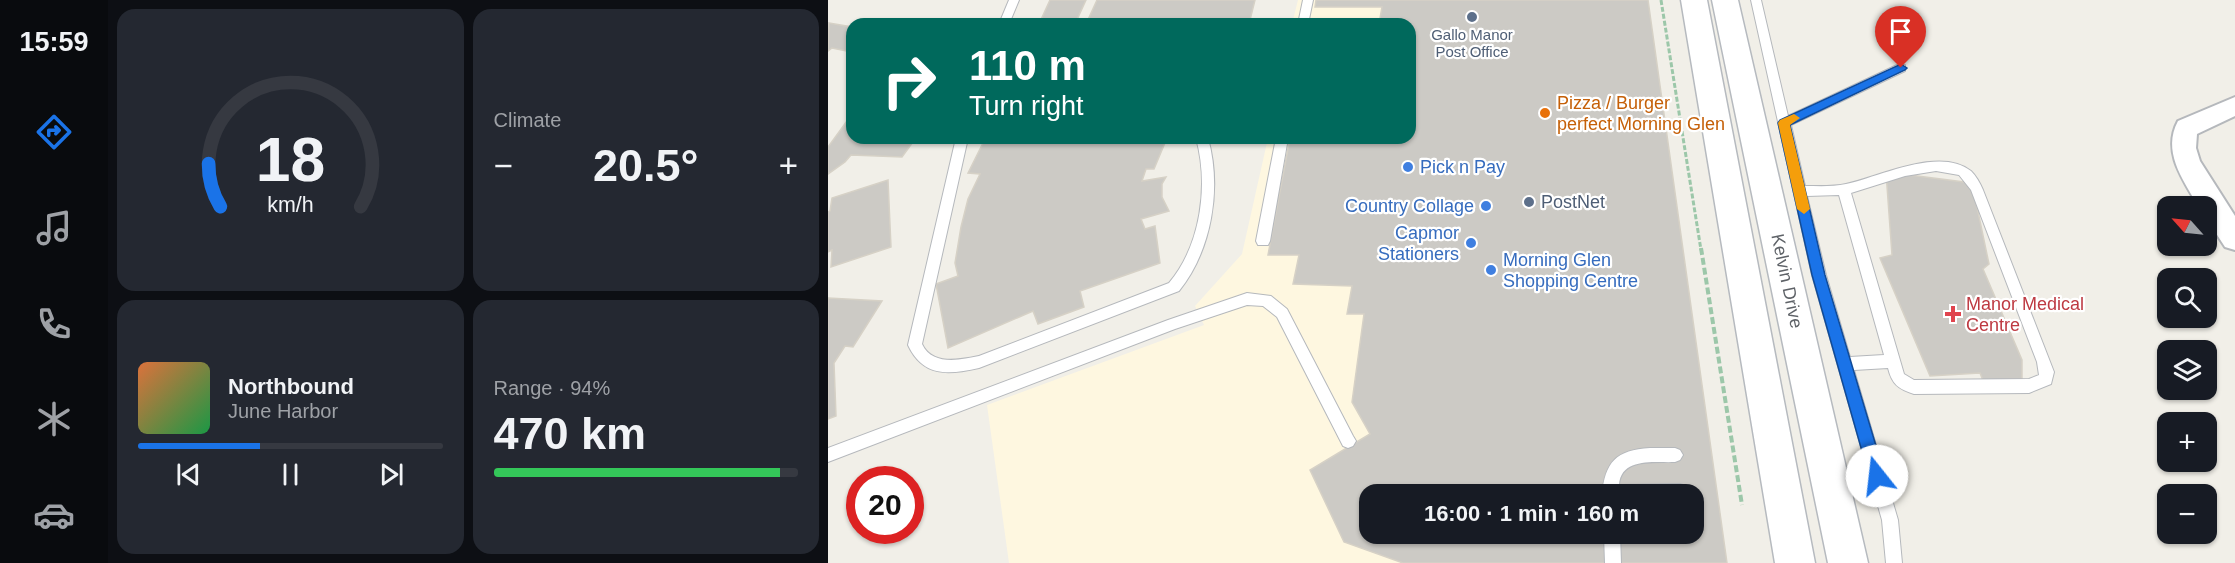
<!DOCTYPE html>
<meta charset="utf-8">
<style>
:root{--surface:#171b24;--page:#242831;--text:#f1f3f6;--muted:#9ea1a6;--line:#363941;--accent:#1a73e8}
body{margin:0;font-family:Helvetica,sans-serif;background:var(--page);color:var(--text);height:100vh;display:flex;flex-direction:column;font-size:22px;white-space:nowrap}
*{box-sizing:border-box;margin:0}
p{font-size:20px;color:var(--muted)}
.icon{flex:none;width:33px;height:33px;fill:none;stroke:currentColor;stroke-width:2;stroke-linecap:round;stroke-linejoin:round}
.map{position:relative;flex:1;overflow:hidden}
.side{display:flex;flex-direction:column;gap:9px;padding:9px;background:#0d0f14;width:720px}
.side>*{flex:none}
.hud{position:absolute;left:18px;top:18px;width:570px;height:126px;border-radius:18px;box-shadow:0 2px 4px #0004;background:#00695c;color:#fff;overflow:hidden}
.needle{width:39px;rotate:297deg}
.fabs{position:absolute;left:1329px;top:196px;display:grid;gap:12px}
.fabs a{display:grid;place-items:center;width:60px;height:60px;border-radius:12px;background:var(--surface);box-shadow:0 2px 4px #0004;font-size:30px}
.speed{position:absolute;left:18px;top:466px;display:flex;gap:12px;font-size:30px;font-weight:700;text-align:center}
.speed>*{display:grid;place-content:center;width:78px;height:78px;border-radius:50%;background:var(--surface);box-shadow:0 2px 4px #0004;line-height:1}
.speed .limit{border:9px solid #d22;background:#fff;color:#111}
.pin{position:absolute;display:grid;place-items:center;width:51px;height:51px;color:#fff;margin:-62px -26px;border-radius:50% 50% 50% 0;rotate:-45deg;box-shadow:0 0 6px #0007}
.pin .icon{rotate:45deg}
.me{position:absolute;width:66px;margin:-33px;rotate:344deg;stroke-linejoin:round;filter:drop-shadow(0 0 4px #0008)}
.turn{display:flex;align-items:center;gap:21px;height:126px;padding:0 24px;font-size:27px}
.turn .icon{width:78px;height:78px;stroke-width:2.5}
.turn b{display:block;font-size:42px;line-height:51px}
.big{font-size:45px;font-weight:800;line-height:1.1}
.side .tile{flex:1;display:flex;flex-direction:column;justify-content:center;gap:9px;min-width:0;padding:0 21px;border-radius:18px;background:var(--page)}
.side .dial{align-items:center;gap:0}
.dial svg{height:156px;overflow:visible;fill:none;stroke:var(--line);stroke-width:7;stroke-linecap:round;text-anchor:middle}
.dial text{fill:var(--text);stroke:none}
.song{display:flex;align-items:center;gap:18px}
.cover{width:72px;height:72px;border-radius:9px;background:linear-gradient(135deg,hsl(20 70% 55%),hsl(140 70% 35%))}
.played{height:6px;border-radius:3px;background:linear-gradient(90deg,var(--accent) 40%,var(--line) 40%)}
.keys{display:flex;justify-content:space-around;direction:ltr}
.heat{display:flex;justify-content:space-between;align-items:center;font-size:33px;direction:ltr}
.charge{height:9px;border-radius:4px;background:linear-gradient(90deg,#34c759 94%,var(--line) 0)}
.side .tiles{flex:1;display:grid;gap:9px;grid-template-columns:repeat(2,1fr)}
.trip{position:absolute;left:531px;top:484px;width:345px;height:60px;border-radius:18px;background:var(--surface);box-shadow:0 2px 4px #0004;font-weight:800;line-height:60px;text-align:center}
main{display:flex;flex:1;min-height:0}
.tabs{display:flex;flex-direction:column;width:108px;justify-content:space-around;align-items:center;background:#090b0e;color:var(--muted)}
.tabs .icon{width:42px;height:42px}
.tabs .on{color:var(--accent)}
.tabs b{font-size:27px;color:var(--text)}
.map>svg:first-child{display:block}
.commercial{fill:#fef7e0;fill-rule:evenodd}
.building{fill:#cccac5;stroke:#d6d1c6;stroke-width:1.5;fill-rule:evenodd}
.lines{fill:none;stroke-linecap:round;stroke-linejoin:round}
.service-casing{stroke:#b5b8bc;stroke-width:2}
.minor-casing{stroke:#b5b8bc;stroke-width:4}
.secondary-casing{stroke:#b6babf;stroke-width:3}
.path-far1{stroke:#9cc7a9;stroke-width:3;stroke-dasharray:5 2;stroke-linecap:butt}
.path{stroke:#9cc7a9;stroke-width:4;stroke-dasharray:7 3;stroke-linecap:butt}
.service{fill:#fff;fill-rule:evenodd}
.minor{fill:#fff;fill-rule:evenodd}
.secondary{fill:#fff;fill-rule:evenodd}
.route{fill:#1a73e8;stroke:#114b97;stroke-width:1.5}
.slow{fill:#f59e0b}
.service-dot{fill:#5c6f8a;stroke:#fff;stroke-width:2}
.food-dot{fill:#e8710a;stroke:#fff;stroke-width:2}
.shop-dot{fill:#3f7fe0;stroke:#fff;stroke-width:2}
.health-dot{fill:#e0444e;stroke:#fff;stroke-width:2}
.labels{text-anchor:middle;stroke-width:4.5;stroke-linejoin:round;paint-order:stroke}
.far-service-label{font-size:15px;fill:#4e5e75;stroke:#fff}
.food-label{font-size:18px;fill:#c56008;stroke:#fff;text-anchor:start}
.shop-label{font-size:18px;fill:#366cbe;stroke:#fff;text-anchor:start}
.service-label{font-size:18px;fill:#4e5e75;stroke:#fff;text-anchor:start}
.street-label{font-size:18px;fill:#5f6368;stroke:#fff}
.health-label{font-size:18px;fill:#be3a42;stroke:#fff;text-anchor:start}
</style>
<main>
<nav class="tabs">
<b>15:59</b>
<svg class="icon on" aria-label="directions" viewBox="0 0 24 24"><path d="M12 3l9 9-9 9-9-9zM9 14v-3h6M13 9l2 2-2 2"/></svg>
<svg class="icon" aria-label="music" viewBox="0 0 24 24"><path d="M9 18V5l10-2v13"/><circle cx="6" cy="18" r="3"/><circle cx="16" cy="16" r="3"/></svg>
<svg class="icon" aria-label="phone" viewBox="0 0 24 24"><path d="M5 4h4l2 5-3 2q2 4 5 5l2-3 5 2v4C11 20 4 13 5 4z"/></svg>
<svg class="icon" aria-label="climate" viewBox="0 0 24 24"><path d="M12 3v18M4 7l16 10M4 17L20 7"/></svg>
<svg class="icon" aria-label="car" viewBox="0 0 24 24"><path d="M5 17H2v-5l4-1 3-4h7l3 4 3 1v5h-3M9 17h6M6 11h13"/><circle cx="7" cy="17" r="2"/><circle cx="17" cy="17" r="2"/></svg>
</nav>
<section class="side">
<div class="tiles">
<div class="tile dial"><svg viewBox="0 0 100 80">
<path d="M14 69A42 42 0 1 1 86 69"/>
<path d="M14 69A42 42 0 0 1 8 47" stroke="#1a73e8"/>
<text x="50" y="56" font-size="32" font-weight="700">18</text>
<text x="50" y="72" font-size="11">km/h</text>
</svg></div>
<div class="tile"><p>Climate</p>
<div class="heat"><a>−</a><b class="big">20.5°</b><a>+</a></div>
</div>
<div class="tile">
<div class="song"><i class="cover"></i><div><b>Northbound</b><p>June Harbor</p></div></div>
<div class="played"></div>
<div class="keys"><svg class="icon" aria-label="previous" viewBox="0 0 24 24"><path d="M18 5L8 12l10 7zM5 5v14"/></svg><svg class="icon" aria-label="pause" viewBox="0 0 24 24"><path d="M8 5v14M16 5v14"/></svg><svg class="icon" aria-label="next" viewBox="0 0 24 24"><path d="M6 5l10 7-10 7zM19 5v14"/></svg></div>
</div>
<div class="tile"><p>Range · 94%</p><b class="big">470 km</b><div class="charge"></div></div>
</div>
</section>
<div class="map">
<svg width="1407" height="563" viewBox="0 0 1407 563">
<rect width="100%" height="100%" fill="#f1efe8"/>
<path class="commercial" d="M470,0H820L899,563H181L159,405L376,325L367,306L414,254L440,138H582V24H464ZM542,495H866V534H542Z"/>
<path class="building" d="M222,0H258L247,24H211Z
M269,0H427L422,20L358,21V24H328V21L259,22Z
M488,0H820L899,563H575L516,542L482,470L542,434L524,402L536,314H519L524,286L465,284L471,255H440L462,138H582V24H551L554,7H487ZM542,495H866V534H542Z
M1,23L24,27V52L4,48L0,51Z
M24,114V138H75L73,141L85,142L74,157L23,155L17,162L0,174V147Z
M339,138L326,169H318L314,181L338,177L334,184V197L341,211L313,219L317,229L327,226L332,263L252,291L256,307L210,324L205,311L120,348L108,284L130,276L127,263L133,227L140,199L152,174L140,173L157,139Z
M1058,172L1144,183L1161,264L1155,269L1194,360V385L1158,388L1152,373L1102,376L1052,258L1064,255Z
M60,180L63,247L3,267L4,250L0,252V212L2,211L4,198Z
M0,298L54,301L25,347L17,346L6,363L8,416L0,419Z"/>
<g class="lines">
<defs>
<path id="service" d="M181,0H191L181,24H171Z
M475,0H485L480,24H470Z
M923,0H933L960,116L1069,65H1077V71L963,125L977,186C990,186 1005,187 1018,184C1051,177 1112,146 1143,171C1148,176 1152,183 1155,190L1226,372L1223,384L1201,393L1086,394C1070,389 1064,384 1060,368L1026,370L1070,520L1074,563H1058L1054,520L984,275ZM1108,171L1131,175L1143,190L1209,362L1211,375L1201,379L1086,380L1076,374L1023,193L1077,176ZM1011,195L1056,355L1022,357L998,275L979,196Z
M128,138H140L94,344C104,366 132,360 151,356L341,283C373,245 381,185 368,138H380C394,188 384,250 351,291L151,368C120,375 95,377 80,345Z
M448,138H460L442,241L440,245H430L428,241Z
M419,293L443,296L459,309L525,436L528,441L525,446L520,448L515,446L449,317L435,306L419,305L347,329L0,462V448L340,320Z
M822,448H847L852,450L855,455L852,460L847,462C827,463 793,457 791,485L852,484L858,486L859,495H774C777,462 788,450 822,448Z
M776,534H792L793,563H777Z"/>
<path id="minor" d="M1407,97V116L1369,134L1368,148L1372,161L1407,216V250L1397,247L1378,218V207H1372L1369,204C1354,178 1334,151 1350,121Z"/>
<path id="secondary" d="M853,0H879L987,563H947Z
M884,0H910L1040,563H1000Z"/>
</defs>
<use href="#service" class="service-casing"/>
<use href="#minor" class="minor-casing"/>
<use href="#secondary" class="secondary-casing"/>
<path class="path-far1" d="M833,0L873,250"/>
<path class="path" d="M873,248L914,505"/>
<use href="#service" class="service"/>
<use href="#minor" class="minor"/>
<use href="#secondary" class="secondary"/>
</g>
<path class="route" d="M1073,64L1079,68L1077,70L962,125L997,275L1057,476L1055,481L1049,483L1044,481L1041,476L984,275L950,123L952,120Z"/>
<path class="slow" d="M966,114L972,118L962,125L982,209L976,214L969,209L950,123L952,120Z"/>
<g class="service-dot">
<circle cx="644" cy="17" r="6"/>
<circle cx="701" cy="202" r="6"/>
</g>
<circle class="food-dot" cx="717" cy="113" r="6"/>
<g class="shop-dot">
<circle cx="580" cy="167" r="6"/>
<circle cx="658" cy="206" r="6"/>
<circle cx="643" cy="243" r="6"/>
<circle cx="663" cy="270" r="6"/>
</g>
<path class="health-dot" d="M1122 305h6v6h6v6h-6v6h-6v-6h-6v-6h6z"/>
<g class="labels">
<g class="far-service-label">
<text x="644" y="40">Gallo Manor<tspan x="644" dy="17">Post Office</tspan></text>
</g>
<g class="food-label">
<text x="729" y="109">Pizza / Burger<tspan x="729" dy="21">perfect Morning Glen</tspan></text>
</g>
<g class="shop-label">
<text x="592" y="173">Pick n Pay</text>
<text x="646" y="212" text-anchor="end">Country Collage</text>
<text x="631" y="239" text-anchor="end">Capmor<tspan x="631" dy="21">Stationers</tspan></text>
<text x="675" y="266">Morning Glen<tspan x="675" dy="21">Shopping Centre</tspan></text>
</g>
<g class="service-label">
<text x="713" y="208">PostNet</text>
</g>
<g class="street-label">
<text transform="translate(959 281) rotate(78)" y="6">Kelvin Drive</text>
</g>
<g class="health-label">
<text x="1138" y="310">Manor Medical<tspan x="1138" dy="21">Centre</tspan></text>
</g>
</g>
</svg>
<div class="fabs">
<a><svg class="needle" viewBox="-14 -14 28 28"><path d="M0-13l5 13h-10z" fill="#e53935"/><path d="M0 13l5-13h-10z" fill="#9ea1a6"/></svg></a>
<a><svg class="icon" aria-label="search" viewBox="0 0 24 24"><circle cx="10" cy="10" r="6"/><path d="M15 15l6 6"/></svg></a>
<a><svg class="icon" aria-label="layers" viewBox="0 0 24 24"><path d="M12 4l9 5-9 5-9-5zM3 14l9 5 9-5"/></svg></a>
<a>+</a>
<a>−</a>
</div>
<div class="speed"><div class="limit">20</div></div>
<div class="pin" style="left:1073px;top:68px;background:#d93025"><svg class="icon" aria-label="arrive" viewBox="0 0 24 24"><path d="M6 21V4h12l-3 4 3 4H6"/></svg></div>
<svg class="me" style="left:1049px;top:476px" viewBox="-20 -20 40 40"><circle r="19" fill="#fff"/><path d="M0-13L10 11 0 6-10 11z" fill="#1a73e8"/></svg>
<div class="trip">16:00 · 1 min · 160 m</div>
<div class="hud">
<div class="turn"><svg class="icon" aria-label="right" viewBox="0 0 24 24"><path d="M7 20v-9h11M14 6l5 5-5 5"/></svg><div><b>110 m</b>Turn right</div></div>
</div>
</div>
</main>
